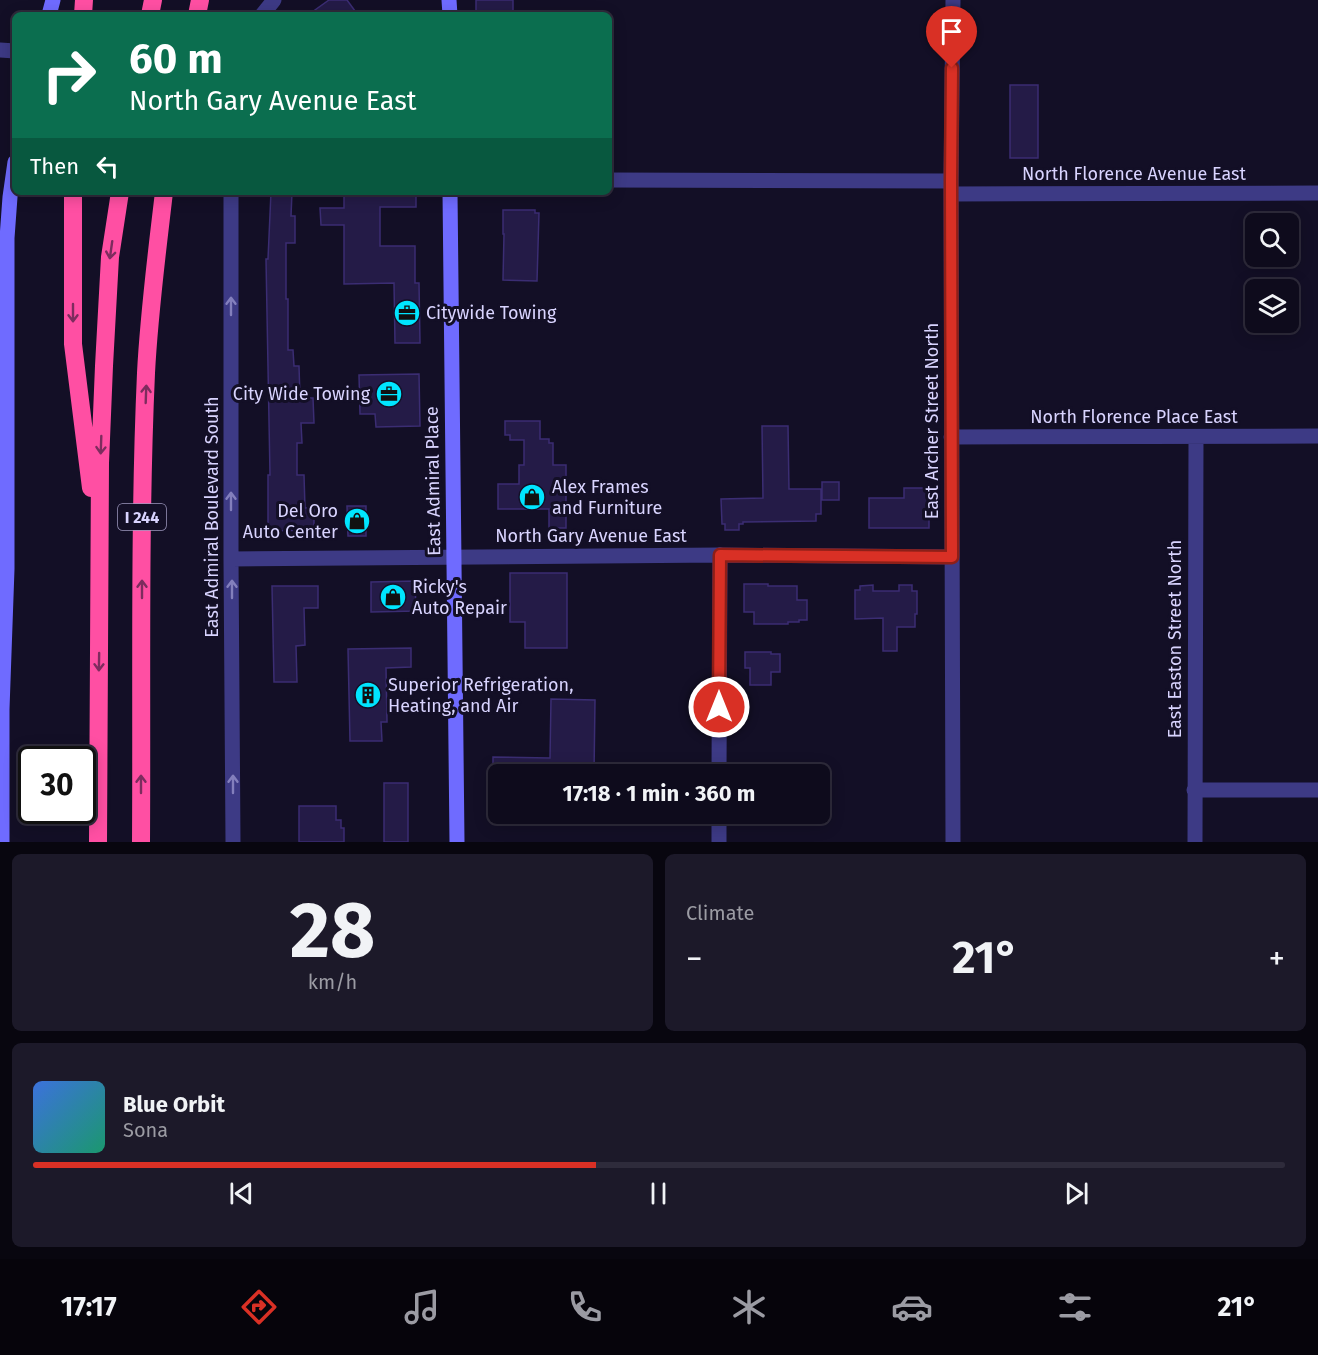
<!DOCTYPE html>
<meta charset="utf-8">
<style>
:root{--surface:#0e0b1c;--page:#1c1929;--text:#f1f3f6;--muted:#9b9ba3;--line:#2e2b3b;--accent:#d93025}
body{margin:0;font-family:"Fira Sans",sans-serif;background:var(--page);color:var(--text);height:100vh;display:flex;flex-direction:column;font-size:22px;white-space:nowrap}
*{box-sizing:border-box;margin:0}
p{font-size:20px;color:var(--muted)}
.icon{flex:none;width:33px;height:33px;fill:none;stroke:currentColor;stroke-width:2;stroke-linecap:round;stroke-linejoin:round}
.map{position:relative;height:842px;overflow:hidden}
.side{display:flex;flex-direction:column;gap:12px;padding:12px;background:#08060f;flex:1}
.side>*{flex:none}
.guide{position:absolute;left:12px;top:12px;width:600px;height:183px;border-radius:9px;box-shadow:0 3px 15px #0003,0 0 0 2px var(--line);background:#0b6e4f;color:#fff;overflow:hidden}
.controls{position:absolute;left:1245px;top:213px;display:grid;gap:12px}
.controls a{display:grid;place-items:center;width:54px;height:54px;border-radius:9px;background:var(--surface);box-shadow:0 3px 15px #0003,0 0 0 2px var(--line);font-size:30px}
.speed{position:absolute;left:18px;top:746px;display:flex;gap:12px;font-size:30px;font-weight:700;text-align:center}
.speed>*{display:grid;place-content:center;width:78px;height:78px;border-radius:50%;background:var(--surface);box-shadow:0 3px 15px #0003,0 0 0 2px var(--line);line-height:1}
.speed .limit{border:3px solid #111;border-radius:9px;background:#fff;color:#111}
.pin{position:absolute;display:grid;place-items:center;width:51px;height:51px;color:#fff;margin:-62px -26px;border-radius:50% 50% 50% 0;rotate:-45deg;box-shadow:0 0 6px #0007}
.pin .icon{rotate:45deg}
.me{position:absolute;width:66px;margin:-33px;rotate:0deg;stroke-linejoin:round;filter:drop-shadow(0 0 4px #0008)}
.turn{display:flex;align-items:center;gap:21px;height:126px;padding:0 18px;font-size:27px}
.turn .icon{width:78px;height:78px;stroke-width:2.5}
.turn b{display:block;font-size:42px;line-height:51px}
.then{display:flex;align-items:center;height:57px;padding:0 18px;background:#0003;gap:12px;font-size:22px}
.big{font-size:45px;font-weight:700;line-height:1.1}
.side .tile{flex:1;display:flex;flex-direction:column;justify-content:center;gap:9px;min-width:0;padding:0 21px;border-radius:9px;background:var(--page)}
.side .dial{align-items:center;gap:0}
.dial b{font-size:78px;line-height:1}
.song{display:flex;align-items:center;gap:18px}
.cover{width:72px;height:72px;border-radius:9px;background:linear-gradient(135deg,hsl(220 70% 55%),hsl(160 70% 35%))}
.played{height:6px;border-radius:3px;background:linear-gradient(90deg,var(--accent) 45%,var(--line) 45%)}
.keys{display:flex;justify-content:space-around;direction:ltr}
.heat{display:flex;justify-content:space-between;align-items:center;font-size:33px;direction:ltr}
.side .tiles{flex:1;display:grid;gap:12px;grid-template-columns:1fr 1fr}
.tile:last-child{grid-column:span 2}
.trip{position:absolute;left:488px;top:764px;width:342px;height:60px;border-radius:9px;background:var(--surface);box-shadow:0 3px 15px #0003,0 0 0 2px var(--line);font-weight:700;line-height:60px;text-align:center}
.tab-bar{display:flex;height:96px;justify-content:space-around;align-items:center;background:#06040b;color:var(--muted)}
.tab-bar .icon{width:42px;height:42px}
.tab-bar .active{color:var(--accent)}
.tab-bar b{font-size:27px;color:var(--text)}
.map>svg:first-child{display:block}
.building{fill:#241b47;stroke:#3b2d73;stroke-width:1.5}
.lines{fill:none;stroke-linecap:round;stroke-linejoin:round}
.street{stroke:#3d3a85;stroke-width:15}
.secondary{stroke:#6f6bff;stroke-width:15}
.highway{stroke:#ff4fa3;stroke-width:18}
.oneway{stroke:#7d2c5e}
.oneway2{stroke:#837fbc}
.route-casing{stroke:#8d1f18;stroke-width:15}
.route{stroke:#d93025;stroke-width:10}
.labels{text-anchor:middle;stroke-width:6;stroke-linejoin:round;paint-order:stroke}
.shield{fill:#130f26;stroke:#9e99be;stroke-width:1.5}
.shield-label{font-size:16px;font-weight:bold;fill:#d9d4ff}
.street-label{font-size:18px;fill:#d9d4ff;stroke:#130f26}
.poi-label{font-size:18px;fill:#d9d4ff;stroke:#130f26;text-anchor:start}
</style>
<div class="map">
<svg width="1318" height="842" viewBox="0 0 1318 842">
<rect width="100%" height="100%" fill="#130f26"/>
<path class="building" d="M329,0H347L358,15H308Z
M476,0H513V15H476Z
M1010,85H1038V158H1010Z
M271,192H292L291,216H295V243H286V299H288V350H293L294,366H299L300,398H313L314,423H301L302,443H297V475H304L305,508H314V530L268,531V475H270L266,259H268Z
M344,192H416V207H380V246H415V283H419L420,343H395L394,283L344,284V225H321L320,208H344Z
M503,210H535V213H539L537,281L503,280L504,234H503Z
M419,374L420,426L376,427L375,414H360L359,375Z
M505,421H540V439H549V443H553V465H566V528H549V509H498V484H519V465H524V440H510V435H505Z
M762,426H788L789,489H821V514H816V521L743,522V524H739V530H725V524H722L721,499L763,498Z
M822,482H839V500H822Z
M904,488H929V528H869V498H904Z
M347,506H366V536H348Z
M510,573H567V648H525V622H510Z
M415,581L416,611L371,612V582Z
M744,584H768V586H797V600H807V620H799V622H788V624H754V612H744Z
M873,585V591H899V585H912V591H917V614H915V627H897V651H883V618L855,619V590H860V586Z
M272,586H318V608H304L305,645L296,646L297,682H274Z
M411,648V667L386,668L387,722H381L382,741H350L348,649Z
M745,652H771V654H780V672H771V685H750V668H745Z
M551,699L595,700L594,774H493V757L550,758Z
M384,783H408V842H384Z
M299,806H336V820H341V828H344V842H299Z"/>
<g class="lines">
<path class="street" d="M262,15L274,0
M0,50L15,51
M609,180L951,181
M231,192V559L233,842
M951,194L1318,193
M951,437L1318,436
M231,559L720,555L952,557
M719,774L720,555
M1194,790H1318
M719,842V813
M953,842L951,181L953,0
M1195,842L1196,437"/>
<path class="secondary" d="M449,0L450,15
M49,15L53,0
M450,192L457,842
M2,842V709L7,569V238L10,197L15,162"/>
<path class="highway" d="M83,15L84,0
M150,15L153,0
M197,15L200,0
M73,192V344L91,488
M98,842L100,463L104,366L110,257L120,192
M141,842C142,686 139,529 146,373C149,313 157,252 164,192"/>
</g>
<defs><path id="oneway-shaft" d="M-6 0H5M1.5-3L5.5 0L1.5 3" fill="none" stroke-width="1.6" stroke-linecap="round" stroke-linejoin="round" transform="scale(1.5)"/></defs>
<g class="oneway">
<use href="#oneway-shaft" transform="translate(111 250) rotate(98)"/>
<use href="#oneway-shaft" transform="translate(73 313) rotate(90)"/>
<use href="#oneway-shaft" transform="translate(146 394) rotate(-88)"/>
<use href="#oneway-shaft" transform="translate(101 445) rotate(92)"/>
<use href="#oneway-shaft" transform="translate(142 589) rotate(-90)"/>
<use href="#oneway-shaft" transform="translate(99 662) rotate(91)"/>
<use href="#oneway-shaft" transform="translate(141 784) rotate(-90)"/>
</g>
<g class="oneway2">
<use href="#oneway-shaft" transform="translate(231 306) rotate(-90)"/>
<use href="#oneway-shaft" transform="translate(231 501) rotate(-90)"/>
<use href="#oneway-shaft" transform="translate(232 589) rotate(-90)"/>
<use href="#oneway-shaft" transform="translate(233 784) rotate(-90)"/>
</g>
<g class="lines">
<defs>
<path id="route" d="M719,707L720,555L952,557L951,181L952,68"/>
</defs>
<use href="#route" class="route-casing"/>
<use href="#route" class="route"/>
</g>
<defs>
<symbol id="office-disc" viewBox="-11 -11 22 22"><circle r="9.5" fill="#00e5ff" stroke="#130f26"/><path d="M-6-3h4V-5.5h4V-3h4V5H-6ZM-1-4.5V-3h2v-1.5ZM-6 0V1H6V0Z" fill="#111"/></symbol>
<symbol id="shop-disc" viewBox="-11 -11 22 22"><circle r="9.5" fill="#00e5ff" stroke="#130f26"/><path d="M-5-2.5h2.3a2.7 3.5 0 0 1 5.4 0H5L5.5 6h-11ZM-1.5-2.5h3a1.5 2.3 0 0 0-3 0Z" fill="#111"/></symbol>
<symbol id="building-disc" viewBox="-11 -11 22 22"><circle r="9.5" fill="#00e5ff" stroke="#130f26"/><path d="M-4-6H4V6H1V3H-1V6H-4ZM-2.5-4.3h1.7v1.8h-1.7ZM.8-4.3h1.7v1.8H.8ZM-2.5-1h1.7V.8h-1.7ZM.8-1h1.7V.8H.8Z" fill="#111"/></symbol>
</defs>
<g fill-rule="evenodd">
<use href="#office-disc" x="392" y="298" width="30" height="30"/>
<use href="#office-disc" x="374" y="379" width="30" height="30"/>
<use href="#shop-disc" x="517" y="482" width="30" height="30"/>
<use href="#shop-disc" x="342" y="506" width="30" height="30"/>
<use href="#shop-disc" x="378" y="582" width="30" height="30"/>
<use href="#building-disc" x="353" y="680" width="30" height="30"/>
</g>
<g class="labels">
<rect class="shield" x="118" y="504" width="48" height="26" rx="4.5"/>
<g class="shield-label">
<text x="142" y="523">I 244</text>
</g>
<g class="street-label">
<text x="1134" y="180">North Florence Avenue East</text>
<text x="1134" y="423">North Florence Place East</text>
<text transform="translate(932 421) rotate(-90)" y="6">East Archer Street North</text>
<text transform="translate(433 481) rotate(-91)" y="6">East Admiral Place</text>
<text transform="translate(212 517) rotate(-90)" y="6">East Admiral Boulevard South</text>
<text x="591" y="542">North Gary Avenue East</text>
<text transform="translate(1175 639) rotate(-90)" y="6">East Easton Street North</text>
</g>
<g class="poi-label">
<text x="426" y="319">Citywide Towing</text>
<text x="370" y="400" text-anchor="end">City Wide Towing</text>
<text x="552" y="493">Alex Frames<tspan x="552" dy="21">and Furniture</tspan></text>
<text x="338" y="517" text-anchor="end">Del Oro<tspan x="338" dy="21">Auto Center</tspan></text>
<text x="412" y="593">Ricky's<tspan x="412" dy="21">Auto Repair</tspan></text>
<text x="388" y="691">Superior Refrigeration,<tspan x="388" dy="21">Heating, and Air</tspan></text>
</g>
</g>
</svg>
<div class="controls">
<a><svg class="icon" aria-label="search" viewBox="0 0 24 24"><circle cx="10" cy="10" r="6"/><path d="M15 15l6 6"/></svg></a>
<a><svg class="icon" aria-label="layers" viewBox="0 0 24 24"><path d="M12 4l9 5-9 5-9-5zM3 14l9 5 9-5"/></svg></a>
</div>
<div class="speed"><div class="limit">30</div></div>
<div class="pin" style="left:952px;top:68px;background:#d93025"><svg class="icon" aria-label="arrive" viewBox="0 0 24 24"><path d="M6 21V4h12l-3 4 3 4H6"/></svg></div>
<svg class="me" style="left:719px;top:707px" viewBox="-20 -20 40 40"><circle r="17" fill="#d93025" stroke="#fff" stroke-width="3"/><path d="M0-11L8 9 0 5-8 9z" fill="#fff"/></svg>
<div class="trip">17:18 · 1 min · 360 m</div>
<div class="guide">
<div class="turn"><svg class="icon" aria-label="right" viewBox="0 0 24 24"><path d="M7 20v-9h11M14 6l5 5-5 5"/></svg><div><b>60 m</b>North Gary Avenue East</div></div>
<div class="then">Then<svg class="icon" aria-label="left" viewBox="0 0 24 24"><path d="M17 20v-9H6M10 6l-5 5 5 5"/></svg></div>
</div>
</div>
<section class="side">
<div class="tiles">
<div class="tile dial"><b>28</b><p>km/h</p></div>
<div class="tile"><p>Climate</p>
<div class="heat"><a>−</a><b class="big">21°</b><a>+</a></div>
</div>
<div class="tile">
<div class="song"><i class="cover"></i><div><b>Blue Orbit</b><p>Sona</p></div></div>
<div class="played"></div>
<div class="keys"><svg class="icon" aria-label="previous" viewBox="0 0 24 24"><path d="M18 5L8 12l10 7zM5 5v14"/></svg><svg class="icon" aria-label="pause" viewBox="0 0 24 24"><path d="M8 5v14M16 5v14"/></svg><svg class="icon" aria-label="next" viewBox="0 0 24 24"><path d="M6 5l10 7-10 7zM19 5v14"/></svg></div>
</div>
</div>
</section>
<nav class="tab-bar">
<b>17:17</b>
<svg class="icon active" aria-label="directions" viewBox="0 0 24 24"><path d="M12 3l9 9-9 9-9-9zM9 14v-3h6M13 9l2 2-2 2"/></svg>
<svg class="icon" aria-label="music" viewBox="0 0 24 24"><path d="M9 18V5l10-2v13"/><circle cx="6" cy="18" r="3"/><circle cx="16" cy="16" r="3"/></svg>
<svg class="icon" aria-label="phone" viewBox="0 0 24 24"><path d="M5 4h4l2 5-3 2q2 4 5 5l2-3 5 2v4C11 20 4 13 5 4z"/></svg>
<svg class="icon" aria-label="climate" viewBox="0 0 24 24"><path d="M12 3v18M4 7l16 10M4 17L20 7"/></svg>
<svg class="icon" aria-label="car" viewBox="0 0 24 24"><path d="M5 17H2v-5l4-1 3-4h7l3 4 3 1v5h-3M9 17h6M6 11h13"/><circle cx="7" cy="17" r="2"/><circle cx="17" cy="17" r="2"/></svg>
<svg class="icon" aria-label="filters" viewBox="0 0 24 24"><path d="M4 7h16M4 17h16"/><circle cx="9" cy="7" r="2"/><circle cx="15" cy="17" r="2"/></svg>
<b>21°</b>
</nav>
